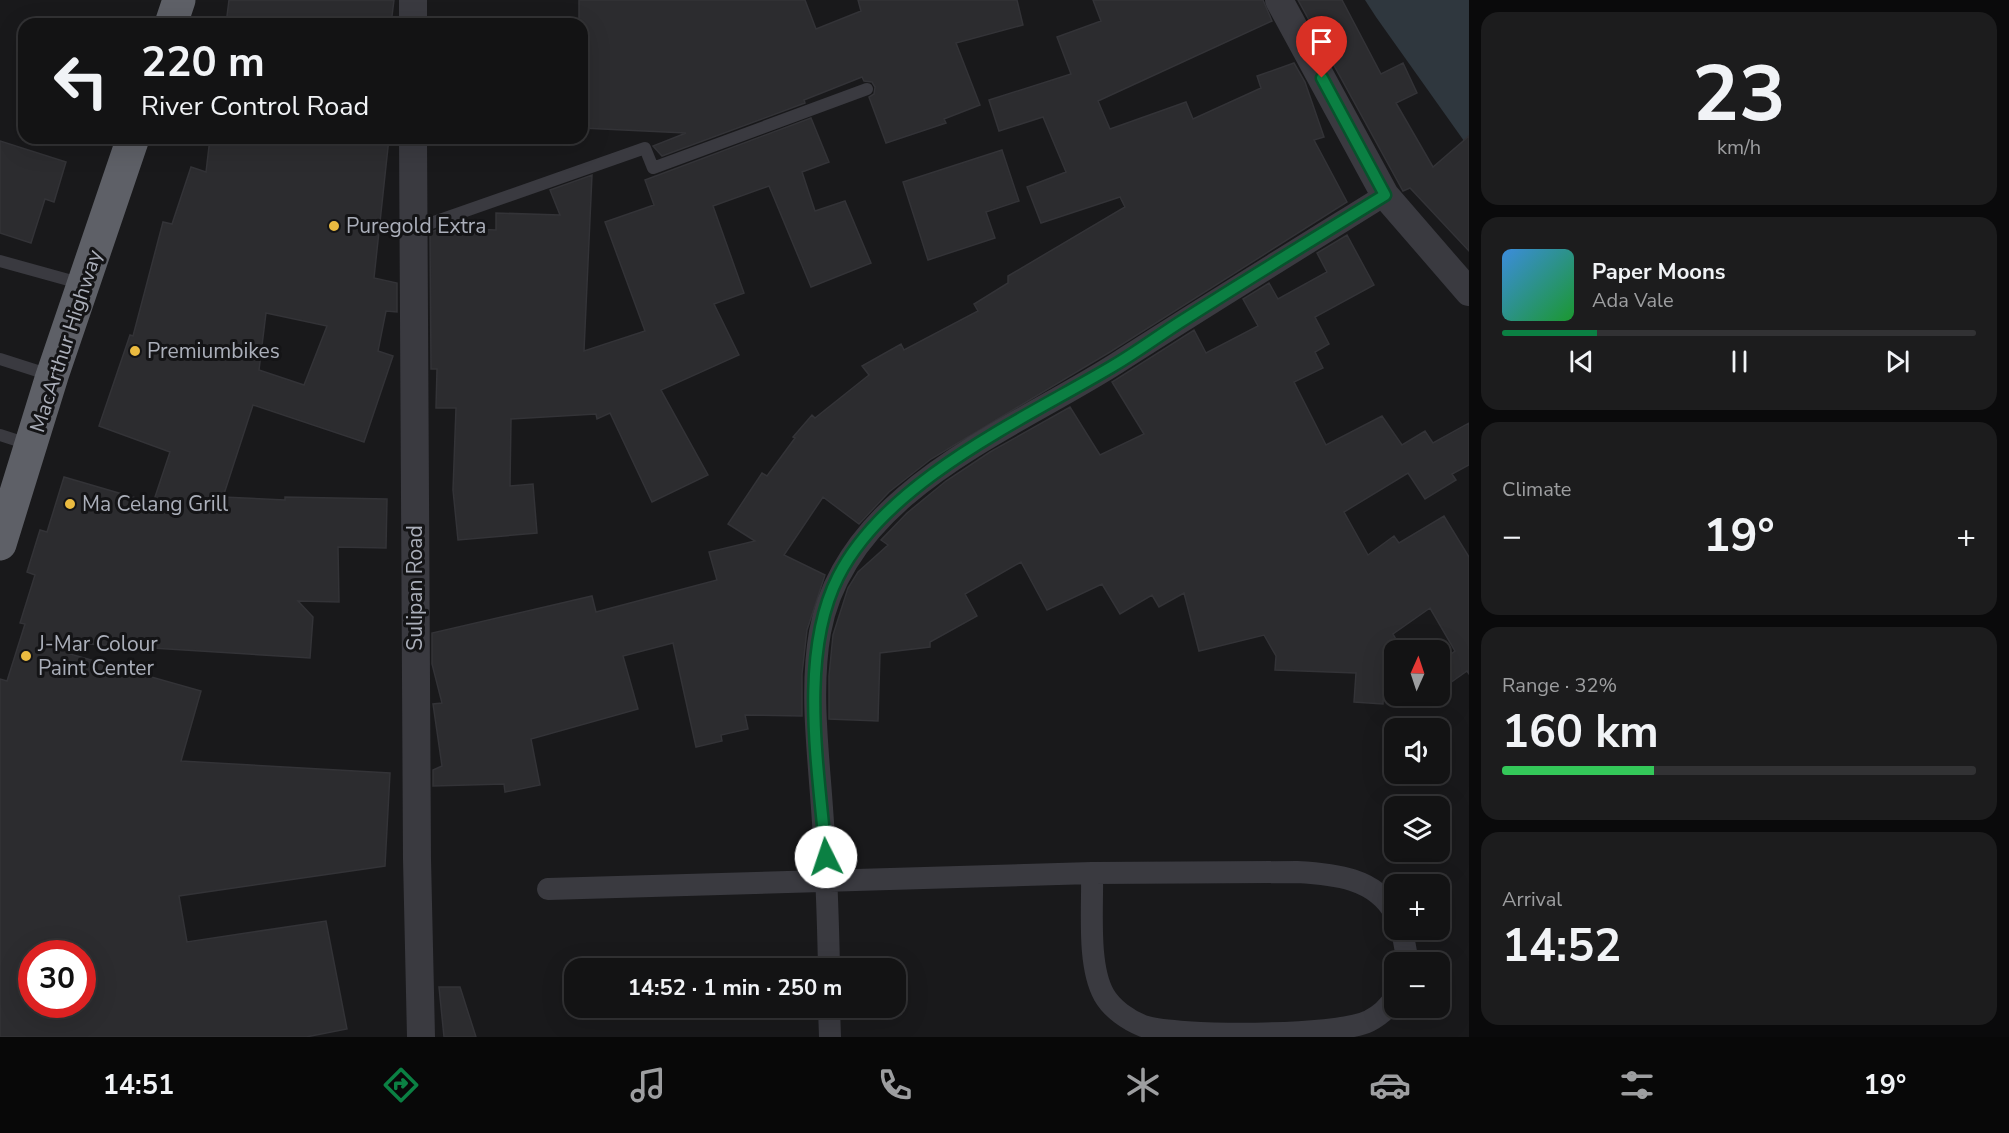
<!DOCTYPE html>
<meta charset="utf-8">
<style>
:root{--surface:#131314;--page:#1c1c1d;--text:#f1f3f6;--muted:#9d9ea0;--line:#323234;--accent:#0b8043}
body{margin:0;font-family:"Nunito Sans",sans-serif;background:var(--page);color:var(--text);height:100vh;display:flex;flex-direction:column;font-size:22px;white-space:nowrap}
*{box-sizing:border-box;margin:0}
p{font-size:20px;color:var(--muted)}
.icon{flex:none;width:33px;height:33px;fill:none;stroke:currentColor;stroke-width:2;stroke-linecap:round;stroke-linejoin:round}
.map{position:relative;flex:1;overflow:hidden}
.side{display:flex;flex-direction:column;gap:12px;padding:12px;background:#0a0a0b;width:540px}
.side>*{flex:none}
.guide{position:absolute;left:18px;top:18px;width:570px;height:126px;border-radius:18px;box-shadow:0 6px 24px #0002,0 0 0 2px var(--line);background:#131314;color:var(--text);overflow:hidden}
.needle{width:39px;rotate:3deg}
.controls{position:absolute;left:1384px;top:640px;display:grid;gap:12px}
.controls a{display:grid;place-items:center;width:66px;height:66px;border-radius:12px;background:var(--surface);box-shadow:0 6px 24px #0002,0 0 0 2px var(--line);font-size:30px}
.speed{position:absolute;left:18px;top:940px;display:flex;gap:12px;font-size:30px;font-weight:700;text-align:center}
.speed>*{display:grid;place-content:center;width:78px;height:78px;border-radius:50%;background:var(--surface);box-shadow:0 6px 24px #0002,0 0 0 2px var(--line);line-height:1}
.speed .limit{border:9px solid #d22;background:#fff;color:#111}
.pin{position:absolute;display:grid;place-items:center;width:51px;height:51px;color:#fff;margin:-62px -26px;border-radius:50% 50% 50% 0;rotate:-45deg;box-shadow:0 0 6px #0007}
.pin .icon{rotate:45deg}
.me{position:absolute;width:66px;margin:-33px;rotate:356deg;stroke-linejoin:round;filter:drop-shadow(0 0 4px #0008)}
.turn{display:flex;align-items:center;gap:21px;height:126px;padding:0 24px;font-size:27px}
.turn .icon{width:78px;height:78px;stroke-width:2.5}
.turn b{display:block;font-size:42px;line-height:51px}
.big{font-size:45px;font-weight:700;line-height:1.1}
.side .tile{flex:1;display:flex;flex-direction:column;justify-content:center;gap:9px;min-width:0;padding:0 21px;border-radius:18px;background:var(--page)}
.side .dial{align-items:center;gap:0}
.dial b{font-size:78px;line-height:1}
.song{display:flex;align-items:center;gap:18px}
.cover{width:72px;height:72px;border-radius:9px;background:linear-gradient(135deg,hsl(210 70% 55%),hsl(130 70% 35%))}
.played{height:6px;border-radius:3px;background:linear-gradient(90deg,var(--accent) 20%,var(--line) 20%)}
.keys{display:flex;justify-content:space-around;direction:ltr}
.heat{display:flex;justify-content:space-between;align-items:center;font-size:33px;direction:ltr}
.charge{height:9px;border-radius:4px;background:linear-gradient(90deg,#34c759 32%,var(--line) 0)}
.trip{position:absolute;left:564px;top:958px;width:342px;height:60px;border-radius:18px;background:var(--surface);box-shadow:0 6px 24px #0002,0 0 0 2px var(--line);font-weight:700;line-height:60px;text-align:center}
.menu{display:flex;height:96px;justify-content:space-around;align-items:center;background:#080808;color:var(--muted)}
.menu .icon{width:42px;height:42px}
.menu .on{color:var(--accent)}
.menu b{font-size:27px;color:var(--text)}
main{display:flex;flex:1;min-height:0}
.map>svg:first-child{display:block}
.water{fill:#2f373e}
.building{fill:#2c2c2f;stroke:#333337;stroke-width:1.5;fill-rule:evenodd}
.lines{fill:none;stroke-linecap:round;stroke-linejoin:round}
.service{stroke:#3a3a40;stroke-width:12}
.minor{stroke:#3a3a40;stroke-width:22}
.tertiary{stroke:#3a3a40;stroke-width:28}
.trunk{stroke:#5e6067;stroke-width:33}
.route-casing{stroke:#07532c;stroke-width:15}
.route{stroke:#0b8043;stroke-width:10}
.poi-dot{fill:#ebbb40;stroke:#141416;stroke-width:2}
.labels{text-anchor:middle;stroke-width:6;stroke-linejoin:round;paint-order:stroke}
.poi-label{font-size:21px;fill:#abafba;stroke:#141416;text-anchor:start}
.street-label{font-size:21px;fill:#abafba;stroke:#141416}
</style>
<main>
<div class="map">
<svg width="1469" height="1037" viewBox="0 0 1469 1037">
<rect width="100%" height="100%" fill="#19191b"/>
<path class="water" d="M1365,0H1469V148L1376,17Z"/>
<path class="building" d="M229,0H394L391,24H226Z
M579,0H805L816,29L861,11L858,0H1017L1023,25L956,43L980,105L944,119L946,123L886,143L869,97L874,94L875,87L872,82L864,81L862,77L804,100L805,103L662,156L653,146L686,133L582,128V24H579Z
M1093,0H1263L1272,21L1098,101L1110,129L1186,102L1193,119L1261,88L1257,76L1294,63L1305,82L1324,137L1314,140L1347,202L1110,352L931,459L889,492L859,524L823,497L784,555L825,575L807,630L802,674V716L745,715L748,729L721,735L722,741L696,747L673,643L623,656L638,709L531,739L540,785L505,792L504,784L433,786V770L442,766L433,704L442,703L432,664V633L592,596L596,612L717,580L709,552L755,541L728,524L762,473L767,476L795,438L793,437L812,415L815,418L869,375L862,366L901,344L904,350L978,311L974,304L1008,283V276L1125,207L1120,197L1041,223L1027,187L1066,172L1043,117L999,131L989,100L1071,74L1057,37L1101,21Z
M1298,0H1342L1381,74L1403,63L1417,93L1396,103L1433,167L1469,136V251L1410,188L1403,191Z
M811,118L829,162L802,172L815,211L845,201L871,263L811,287L769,186L713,206L744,293L714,304L739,355L661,390L708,475L652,502L610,413L597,419L596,414L511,419L510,486L533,484L537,533L458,540L453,490L456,408H436L437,369H431L430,232L443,228L496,230V213L560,215L550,190L592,175L584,351L645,331L605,222L654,205L645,180Z
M210,138H389L374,278L397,283V312L386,311L378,351L393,356L364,442L253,405L223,497L285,500V497L387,499L386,548L338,547L339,602L298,601L313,617L310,658L72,643L70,654L201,691L181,761L390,773L385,866L179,896L187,942L326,921L347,1029L306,1037H0V679L7,681L25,624L20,623L35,575L27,572L40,530L47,532L64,477L153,503L170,452L99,426L130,335L133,336L163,222L172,224L191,167L206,172ZM266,313L327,326L304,385L259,370ZM32,954H82V1005H32Z
M0,141L66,162L54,202L45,199L31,243L0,233Z
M1002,150L1019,201L986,212L995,238L928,260L903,182Z
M1347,235L1374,285L1315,317L1329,344L1315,352L1323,368L1294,382L1326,445L1382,416L1402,445L1425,431L1433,443L1469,423V465L1452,474L1456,480L1425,499L1408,473L1344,512L1368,555L1394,536L1399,543L1444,516L1469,557V674L1467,671L1440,690V662L1455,651L1430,608L1393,634L1402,650L1395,651V654L1385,660L1383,704L1354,702L1356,673L1275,670L1276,656L1264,635L1199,651L1184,593L1159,607L1152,595L1120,614L1102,584L1047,610L1021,562L965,594L977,616L930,642V647L880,653L878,721L829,719V676L833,635L848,588L858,572L888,545L881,540L907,513L946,481L990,452L1070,407L1100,455L1144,434L1112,382L1194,330L1206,353L1258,326L1243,299L1269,283L1278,299L1327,272L1317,253Z
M439,987H460L476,1037H444Z"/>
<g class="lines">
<path class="service" d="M414,229L645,148L653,168L867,89
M0,261L83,284
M0,359L50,375
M0,435L31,445"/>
<path class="minor" d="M1092,873C1093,907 1087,965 1104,995C1112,1009 1128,1020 1143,1026C1176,1037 1336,1037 1369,1021C1379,1016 1389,1007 1395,997
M548,889L1092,873L1297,872C1334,874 1376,878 1395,914
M1402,930L1408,963
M829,969C828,915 826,862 822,808C818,750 810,689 820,632C846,491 1011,431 1117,363C1206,306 1295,251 1385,195
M829,1008L830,1037"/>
<path class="tertiary" d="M1279,0L1385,195L1469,292
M413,24V0
M413,138L417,859L421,1037"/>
<path class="trunk" d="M171,24L179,0
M0,544L52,376L133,138"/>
</g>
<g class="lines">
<defs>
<path id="route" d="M826,857C819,772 798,656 838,577C886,481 1024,419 1113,366C1137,352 1161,334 1185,319C1251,277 1318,236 1385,195L1322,78"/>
</defs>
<use href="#route" class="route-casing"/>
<use href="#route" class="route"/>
</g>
<g class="poi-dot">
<circle cx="334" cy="226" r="6"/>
<circle cx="135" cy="351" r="6"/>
<circle cx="70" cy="504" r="6"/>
<circle cx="26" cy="656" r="6"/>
</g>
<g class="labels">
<g class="poi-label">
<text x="346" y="233">Puregold Extra</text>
<text x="147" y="358">Premiumbikes</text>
<text x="82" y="511">Ma Celang Grill</text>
<text x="38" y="651">J-Mar Colour<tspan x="38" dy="24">Paint Center</tspan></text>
</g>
<g class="street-label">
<text transform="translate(66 341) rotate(-72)" y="7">MacArthur Highway</text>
<text transform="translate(415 588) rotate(-90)" y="7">Sulipan Road</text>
</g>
</g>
</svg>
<div class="controls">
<a><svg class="needle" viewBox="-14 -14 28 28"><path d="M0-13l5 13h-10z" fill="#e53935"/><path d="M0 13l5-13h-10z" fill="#9d9ea0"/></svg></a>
<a><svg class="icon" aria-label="sound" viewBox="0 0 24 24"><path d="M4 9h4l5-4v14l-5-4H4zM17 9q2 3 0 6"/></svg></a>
<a><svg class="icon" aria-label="layers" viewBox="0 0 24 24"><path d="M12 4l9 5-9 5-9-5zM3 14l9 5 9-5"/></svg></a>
<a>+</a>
<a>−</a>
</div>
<div class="speed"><div class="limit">30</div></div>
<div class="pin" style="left:1322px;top:78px;background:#d93025"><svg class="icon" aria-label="arrive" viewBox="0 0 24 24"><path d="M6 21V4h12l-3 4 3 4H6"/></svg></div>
<svg class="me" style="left:826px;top:857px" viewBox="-20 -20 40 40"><circle r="19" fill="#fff"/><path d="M0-13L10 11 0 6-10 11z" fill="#0b8043"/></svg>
<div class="trip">14:52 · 1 min · 250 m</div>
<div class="guide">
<div class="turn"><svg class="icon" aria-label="left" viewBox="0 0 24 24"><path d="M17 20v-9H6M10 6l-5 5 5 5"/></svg><div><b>220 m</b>River Control Road</div></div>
</div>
</div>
<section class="side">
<div class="tile dial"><b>23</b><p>km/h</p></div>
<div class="tile">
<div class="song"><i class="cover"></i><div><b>Paper Moons</b><p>Ada Vale</p></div></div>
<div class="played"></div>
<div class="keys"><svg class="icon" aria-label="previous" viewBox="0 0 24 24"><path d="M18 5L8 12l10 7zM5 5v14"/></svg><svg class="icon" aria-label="pause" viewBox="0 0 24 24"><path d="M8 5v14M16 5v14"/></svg><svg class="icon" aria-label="next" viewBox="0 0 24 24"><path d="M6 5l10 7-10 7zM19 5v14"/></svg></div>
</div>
<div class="tile"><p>Climate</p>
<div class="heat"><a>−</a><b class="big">19°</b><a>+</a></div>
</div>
<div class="tile"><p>Range · 32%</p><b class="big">160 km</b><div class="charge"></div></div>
<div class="tile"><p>Arrival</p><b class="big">14:52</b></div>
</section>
</main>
<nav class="menu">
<b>14:51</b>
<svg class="icon on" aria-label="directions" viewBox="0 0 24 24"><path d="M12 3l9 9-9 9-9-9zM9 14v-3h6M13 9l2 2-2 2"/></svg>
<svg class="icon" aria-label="music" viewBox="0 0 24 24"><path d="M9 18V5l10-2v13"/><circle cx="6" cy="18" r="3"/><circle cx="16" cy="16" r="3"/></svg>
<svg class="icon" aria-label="phone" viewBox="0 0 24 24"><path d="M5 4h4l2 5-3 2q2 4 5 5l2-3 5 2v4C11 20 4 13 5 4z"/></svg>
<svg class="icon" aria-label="climate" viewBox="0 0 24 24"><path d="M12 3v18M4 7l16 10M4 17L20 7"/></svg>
<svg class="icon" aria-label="car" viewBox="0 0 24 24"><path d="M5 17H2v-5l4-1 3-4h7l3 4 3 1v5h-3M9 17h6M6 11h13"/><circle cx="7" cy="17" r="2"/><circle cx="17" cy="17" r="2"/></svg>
<svg class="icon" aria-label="filters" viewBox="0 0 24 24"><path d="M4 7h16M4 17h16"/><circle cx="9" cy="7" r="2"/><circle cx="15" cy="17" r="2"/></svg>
<b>19°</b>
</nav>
